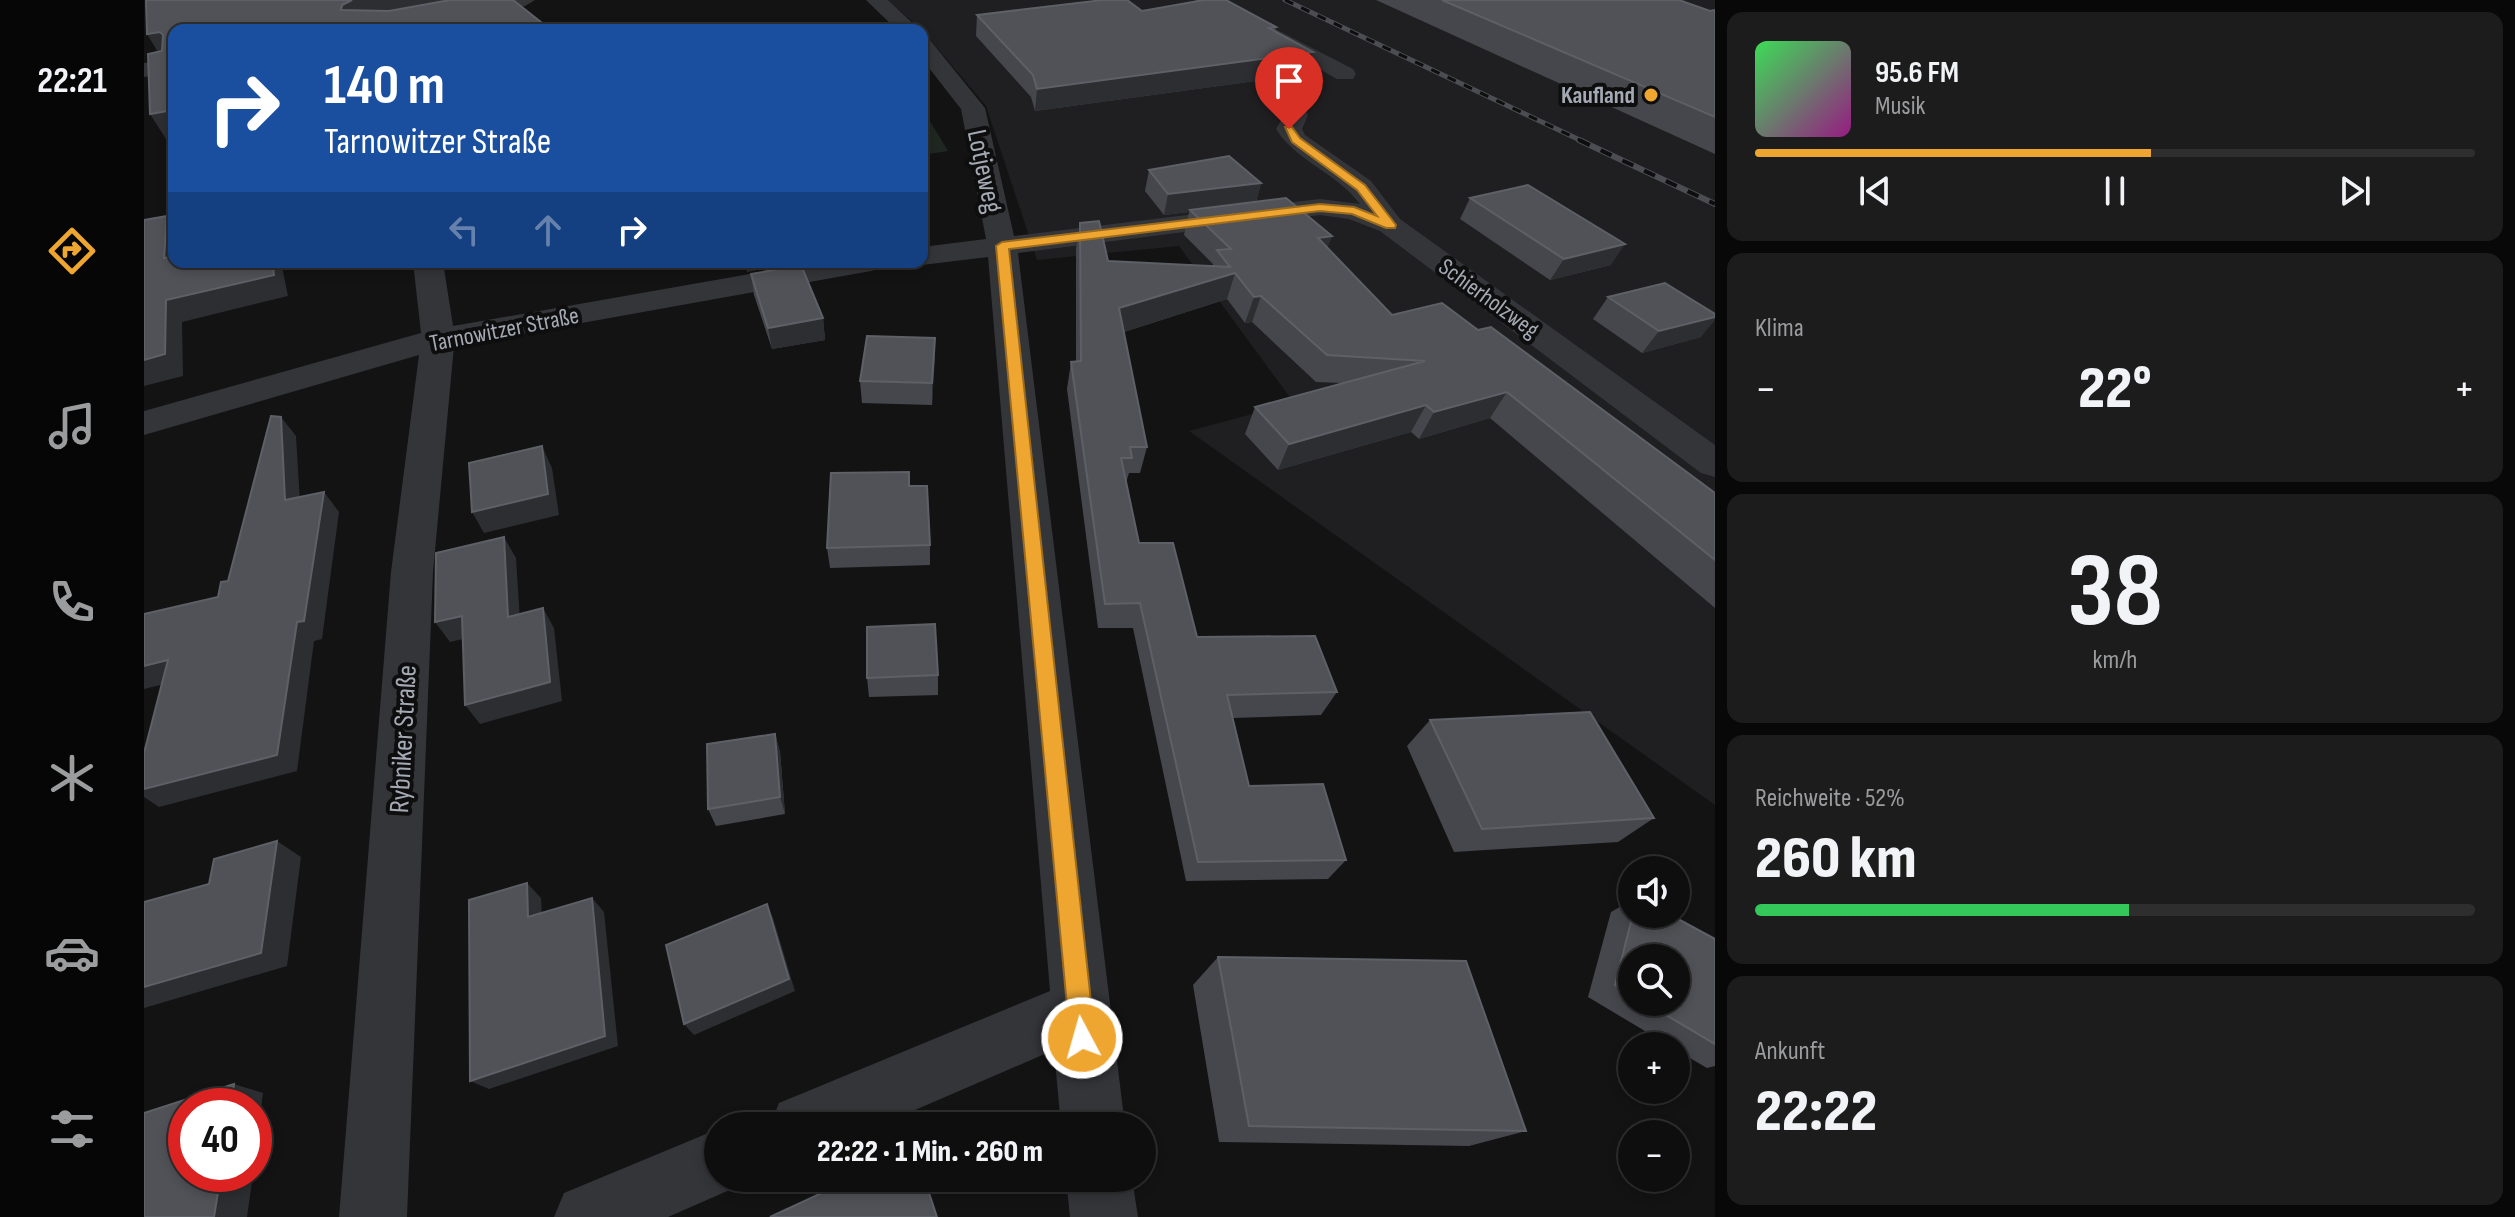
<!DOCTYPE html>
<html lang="de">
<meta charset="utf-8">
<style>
:root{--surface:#0e0e0f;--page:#1c1c1d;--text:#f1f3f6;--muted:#9b9c9e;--line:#2e2e2f;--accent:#eea631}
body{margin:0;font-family:"Sofia Sans Condensed",sans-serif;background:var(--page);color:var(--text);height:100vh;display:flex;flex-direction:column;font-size:30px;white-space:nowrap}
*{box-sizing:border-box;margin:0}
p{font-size:26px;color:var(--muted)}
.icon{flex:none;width:44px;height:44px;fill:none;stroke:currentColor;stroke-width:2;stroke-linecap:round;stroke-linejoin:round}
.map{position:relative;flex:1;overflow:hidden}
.drawer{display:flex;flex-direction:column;gap:12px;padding:12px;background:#080808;width:800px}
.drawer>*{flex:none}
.top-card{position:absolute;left:24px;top:24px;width:760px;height:244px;border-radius:16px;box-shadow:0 4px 12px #0003,0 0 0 2px var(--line);background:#1a4fa0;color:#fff;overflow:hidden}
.tools{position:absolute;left:1474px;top:856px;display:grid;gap:16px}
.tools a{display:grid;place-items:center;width:72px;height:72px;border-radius:50%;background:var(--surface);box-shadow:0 4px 12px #0003,0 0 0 2px var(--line);font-size:40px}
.speed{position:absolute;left:24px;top:1088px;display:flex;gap:16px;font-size:40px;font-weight:700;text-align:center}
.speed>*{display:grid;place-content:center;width:104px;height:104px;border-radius:50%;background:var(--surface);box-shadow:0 4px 12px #0003,0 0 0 2px var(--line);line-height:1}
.speed .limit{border:12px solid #d22;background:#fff;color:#111}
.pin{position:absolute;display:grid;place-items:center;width:68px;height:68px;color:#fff;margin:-82px -34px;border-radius:50% 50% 50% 0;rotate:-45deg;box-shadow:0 0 8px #0007}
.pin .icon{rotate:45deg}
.me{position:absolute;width:88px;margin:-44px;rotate:354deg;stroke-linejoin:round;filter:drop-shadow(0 0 6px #0008)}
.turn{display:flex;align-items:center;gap:28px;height:168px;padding:0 24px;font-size:36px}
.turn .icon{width:104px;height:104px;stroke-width:2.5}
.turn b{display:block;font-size:56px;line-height:68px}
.lanes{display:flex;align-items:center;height:76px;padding:0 24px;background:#0003;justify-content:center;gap:40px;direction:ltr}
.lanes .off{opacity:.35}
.big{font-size:60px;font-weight:800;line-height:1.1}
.drawer .card{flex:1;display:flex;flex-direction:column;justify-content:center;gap:12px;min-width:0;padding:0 28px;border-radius:16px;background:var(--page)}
.drawer .dial{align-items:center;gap:0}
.dial b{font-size:104px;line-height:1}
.song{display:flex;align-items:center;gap:24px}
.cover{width:96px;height:96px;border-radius:12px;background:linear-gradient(135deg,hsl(130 70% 55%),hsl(310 70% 35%))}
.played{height:8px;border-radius:4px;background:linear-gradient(90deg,var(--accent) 55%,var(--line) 55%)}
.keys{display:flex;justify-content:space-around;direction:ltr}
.heat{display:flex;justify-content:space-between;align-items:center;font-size:44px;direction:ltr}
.charge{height:12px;border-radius:6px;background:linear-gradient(90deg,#34c759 52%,var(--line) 0)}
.trip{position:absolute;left:560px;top:1112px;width:452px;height:80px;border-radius:40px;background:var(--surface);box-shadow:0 4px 12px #0003,0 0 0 2px var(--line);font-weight:800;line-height:80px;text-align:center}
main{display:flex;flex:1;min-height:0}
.dock{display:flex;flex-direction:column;width:144px;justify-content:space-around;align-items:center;background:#060606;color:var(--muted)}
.dock .icon{width:56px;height:56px}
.dock .on{color:var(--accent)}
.dock b{font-size:36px;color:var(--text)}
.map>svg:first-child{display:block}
.built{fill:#1f1f21}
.green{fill:#1f2720}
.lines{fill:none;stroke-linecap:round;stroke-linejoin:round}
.minor{fill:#343539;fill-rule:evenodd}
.rail-far1-casing{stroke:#4b4d52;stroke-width:5}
.rail-casing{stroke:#4b4d52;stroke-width:6}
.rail-far1{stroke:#0e0e0f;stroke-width:3;stroke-dasharray:9;stroke-linecap:butt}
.rail{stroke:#0e0e0f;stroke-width:4;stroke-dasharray:12;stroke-linecap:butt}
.wall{fill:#46474c;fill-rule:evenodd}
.shaded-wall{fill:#2d2e31}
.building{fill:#505257;stroke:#5d6066;stroke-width:2}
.route{fill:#eea631;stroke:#9b6c20;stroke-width:2}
.poi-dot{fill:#eea631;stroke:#0e0e0f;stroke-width:3}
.labels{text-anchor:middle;stroke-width:8;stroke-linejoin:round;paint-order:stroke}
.far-poi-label{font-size:24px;font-weight:bold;fill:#a4aab4;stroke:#0e0e0f;text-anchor:end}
.far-street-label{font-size:24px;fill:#a4aab4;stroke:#0e0e0f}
.street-label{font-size:28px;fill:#a4aab4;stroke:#0e0e0f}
</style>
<main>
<nav class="dock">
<b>22:21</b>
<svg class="icon on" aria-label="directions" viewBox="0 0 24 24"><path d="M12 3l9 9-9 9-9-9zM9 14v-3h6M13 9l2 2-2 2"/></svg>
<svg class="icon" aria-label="music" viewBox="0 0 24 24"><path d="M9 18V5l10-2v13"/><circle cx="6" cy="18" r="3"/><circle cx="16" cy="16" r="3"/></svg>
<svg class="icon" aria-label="phone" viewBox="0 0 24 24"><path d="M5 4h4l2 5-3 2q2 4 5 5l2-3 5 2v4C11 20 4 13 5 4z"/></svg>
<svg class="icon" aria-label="climate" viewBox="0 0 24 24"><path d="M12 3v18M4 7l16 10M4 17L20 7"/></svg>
<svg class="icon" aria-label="car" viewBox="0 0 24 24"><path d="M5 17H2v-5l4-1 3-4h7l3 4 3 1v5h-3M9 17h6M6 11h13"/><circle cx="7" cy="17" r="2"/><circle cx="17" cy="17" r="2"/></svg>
<svg class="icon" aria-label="filters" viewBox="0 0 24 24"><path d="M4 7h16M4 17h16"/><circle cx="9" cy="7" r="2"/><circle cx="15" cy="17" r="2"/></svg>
</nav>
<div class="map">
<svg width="1571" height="1217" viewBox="0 0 1571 1217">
<rect width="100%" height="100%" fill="#131314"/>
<path class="built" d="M744,0H1571V805L1045,431L1150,403L1035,246L893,260L842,106L778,30Z"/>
<path class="green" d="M778,108L804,151L778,155Z"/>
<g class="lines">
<path class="minor" d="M348,0H391L381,6L254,30H209L220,24Z
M722,0H744L776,30H753Z
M1050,0H1075L1209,69L1212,74L1209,79H1193Z
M778,38L786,40L841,108L870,236L1176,199L1216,204C1193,173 1153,162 1132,129L1143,110H1161L1164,115L1158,129L1161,135L1227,181L1256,219L1571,445V477L1557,473L1236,231L1205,219L1176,215L874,253L981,1126H917L910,1050L734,1126H626L635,1103L906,991L844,257L778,265L767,262H778V247L842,239L817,109L778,59Z
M30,58V72L0,77V63Z
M269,262H299L309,326L675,262H742L738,268L727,271L310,346L289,572L263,1217H195L247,572L275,355L0,435V411L277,333Z
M574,1129V1178H600L597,1185L524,1217H410L420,1193Z
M922,1178H988L994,1217H926Z"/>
<defs>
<path id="rail-far1" d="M1141,0L1440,142"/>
<path id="rail" d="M1435,140L1571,204"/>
</defs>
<use href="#rail-far1" class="rail-far1-casing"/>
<use href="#rail" class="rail-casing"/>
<use href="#rail-far1" class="rail-far1"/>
<use href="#rail" class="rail"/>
</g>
<path class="wall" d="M1232,0H1535L1566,11L1571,10V154Z
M998,11L1132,27L1131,32L1162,74L891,111L887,97L832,36L833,15Z
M1005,170L1117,183L1112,202L1188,236L1183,248L1248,315L1334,330L1571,493V608L1346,418L1275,439L1267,432L1134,470L1101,434L1111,407L1198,383L1172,382L1108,322L1101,323L1083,299L980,332L1003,447L996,473H985L982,483L995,543L1053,637L1193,692L1177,715L1089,718L1105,786L1202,860L1184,879L1042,881L989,628H954L923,389L927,362L932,361V249L936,223L964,261L1069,266V264L1040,235L1045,212L1020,215L1001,191Z
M1326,198L1467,265L1406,280L1316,219Z
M607,274L679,318L681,340L628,349L610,295Z
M1464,297L1557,337L1498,353L1449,319Z
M791,338L788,405L718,403L716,381Z
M786,545V565L686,568L683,548Z
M794,675V695L725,697L723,678Z
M1286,720L1510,818L1474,842L1310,852L1263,746Z
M631,734L636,752L641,814L572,826L564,809Z
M1488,900V914H1525L1571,939V1066L1563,1068L1532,1050V1046H1526L1444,997L1467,912ZM1488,958L1532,1002H1488Z
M1074,957L1382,1131L1325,1146L1075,1142L1049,985Z"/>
<path class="shaded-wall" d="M208,0H332L219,21L197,10L198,5Z
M289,25L291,30H263Z
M16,32L30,55L17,57L3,34Z
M1169,52L1162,74L891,111L893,89Z
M30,110V137L22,139L6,114Z
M1117,183L1111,204L1046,210L1045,212L1020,215L1024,194Z
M23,216L30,225V262L20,258Z
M1188,236L1178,262L1174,238Z
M1481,244L1467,265L1406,280L1420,259Z
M128,262H137L144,296L38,322L39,376L0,386V360L22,300Z
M601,262H650V263L603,272Z
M1091,273L1083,299L970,335L975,308Z
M1117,296L1108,322L1101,323L1110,297Z
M1571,317V320L1557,337L1498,353L1515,331Z
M679,318L681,340L628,349L624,328Z
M791,338V359L788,405V383Z
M1363,392L1346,418L1275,439L1290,412Z
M1282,405L1267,432L1134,470L1145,444Z
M137,417L152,436L157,519L141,500Z
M398,446L408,468L415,515L340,533L328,512Z
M180,492L195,512L178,639L170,641L153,771L15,807L0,797V789L153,622Z
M360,537L372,558L377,637L364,617Z
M399,608L410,628L418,701L336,724L321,705Z
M318,616L332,636L306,642L291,622Z
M24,660L45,678L0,689V666Z
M631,734L636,752L641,814L636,797Z
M133,841L157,857L143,966L0,1008V987Z
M383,883L397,898L399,931L384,917Z
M448,898L460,912L474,1046L345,1089L326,1081Z
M623,904L629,918L651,991L550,1035L540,1024Z
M90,1084L119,1093L110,1164V1106H87Z
M77,1174H109L103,1217H70Z"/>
<path class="building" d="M2,0H208L198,5L197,10L245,11L306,0H369L407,30H292L289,25L263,30H30V110L6,114L4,54L18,51L19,35L16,32L3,34Z
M959,0H983L998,11L1060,0H1082L1132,27L1125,28L1169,52L893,89L889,75L833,15Z
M1298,0H1535L1566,11L1571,10V117Z
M1085,156L1117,183L1024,194L1005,170Z
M1384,185L1481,244L1420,259L1326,198Z
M1142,198L1188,236L1174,238L1248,315L1298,303L1334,330L1347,327L1571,493V560L1363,392L1290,412L1282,405L1145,444L1111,407L1281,361L1183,355L1117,296L1110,297L1091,273L975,308L1003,447H986L988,458H977L995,543H1029L1053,637L1171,636L1193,692L1083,695L1105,786L1179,784L1202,860L1054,862L996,603L961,604L927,362L937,361L936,223L955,221L964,261L1086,267L1073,250L1087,249L1046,210Z
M23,216L20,258L30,256V262H128L130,275L22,300L21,354L0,360V220Z
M657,265L679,318L624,328L607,274Z
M1521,283L1571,314V317L1515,331L1464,297Z
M723,336L791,338L788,383L716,381Z
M127,416L137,417L141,500L180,492L160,621L153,622L133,755L0,789V753L24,660L0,666V614L74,597L77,582L84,581Z
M398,446L404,494L328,512L325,463Z
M765,472V486H783L786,545L683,548L687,473Z
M360,537L364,617L399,608L406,682L321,705L318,616L291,622L292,553Z
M791,624L794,675L723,678V627Z
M1446,712L1510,818L1338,829L1286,720Z
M631,734L636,797L564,809L563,744Z
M133,841L117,953L0,987V902L65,884L70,859Z
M383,883L384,917L448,898L461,1036L326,1081L325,900Z
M623,904L645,979L540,1024L522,945Z
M1489,914H1525L1571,939V1044L1500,1002H1532V958H1488V995L1471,985Z
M1074,957L1322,961L1382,1131L1105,1126Z
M90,1084L87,1106H42V1174H77L70,1217H0V1113Z
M710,1178H780L793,1217H626Z"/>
<path class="route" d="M1141,127H1148L1156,138L1221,185L1252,225L1251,228H1242L1208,214L1176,211L865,249L951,1038L947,1047L938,1050L929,1047L926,1038L852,246L858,242L1176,204L1210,207L1233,216L1213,190L1148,142Z"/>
<circle class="poi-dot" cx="1507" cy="95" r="8"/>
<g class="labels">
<g class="far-poi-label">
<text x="1491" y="103">Kaufland</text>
</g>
<g class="far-street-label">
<text transform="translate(1345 298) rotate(36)" y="8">Schierholzweg</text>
<text transform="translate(360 329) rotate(-11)" y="8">Tarnowitzer Straße</text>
</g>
<g class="street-label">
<text transform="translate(842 171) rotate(78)" y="10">Lotjeweg</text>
<text transform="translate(258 739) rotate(-87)" y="10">Rybniker Straße</text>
</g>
</g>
</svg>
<div class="tools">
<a><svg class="icon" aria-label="sound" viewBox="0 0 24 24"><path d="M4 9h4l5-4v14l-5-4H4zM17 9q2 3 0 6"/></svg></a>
<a><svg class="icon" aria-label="search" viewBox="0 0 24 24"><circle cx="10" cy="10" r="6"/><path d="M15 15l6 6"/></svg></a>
<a>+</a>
<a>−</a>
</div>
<div class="speed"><div class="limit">40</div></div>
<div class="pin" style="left:1145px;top:129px;background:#d93025"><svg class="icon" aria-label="arrive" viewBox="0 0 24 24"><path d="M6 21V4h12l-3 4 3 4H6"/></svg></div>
<svg class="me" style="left:938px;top:1038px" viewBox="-20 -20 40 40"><circle r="17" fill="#eea631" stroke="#fff" stroke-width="3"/><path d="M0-11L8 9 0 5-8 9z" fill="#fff"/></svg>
<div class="trip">22:22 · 1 Min. · 260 m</div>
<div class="top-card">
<div class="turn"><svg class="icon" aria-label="right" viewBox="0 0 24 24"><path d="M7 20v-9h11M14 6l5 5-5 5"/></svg><div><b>140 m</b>Tarnowitzer Straße</div></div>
<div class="lanes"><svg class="icon off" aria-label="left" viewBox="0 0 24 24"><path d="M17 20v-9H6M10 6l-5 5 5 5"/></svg><svg class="icon off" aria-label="ahead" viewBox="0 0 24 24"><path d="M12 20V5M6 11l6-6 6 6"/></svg><svg class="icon" aria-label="right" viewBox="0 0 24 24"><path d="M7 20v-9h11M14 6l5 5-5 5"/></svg></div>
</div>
</div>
<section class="drawer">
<div class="card">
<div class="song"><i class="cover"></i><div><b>95.6 FM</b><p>Musik</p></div></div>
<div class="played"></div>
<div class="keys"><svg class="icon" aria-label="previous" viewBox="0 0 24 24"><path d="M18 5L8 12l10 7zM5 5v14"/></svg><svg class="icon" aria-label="pause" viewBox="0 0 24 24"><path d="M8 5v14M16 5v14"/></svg><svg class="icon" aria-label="next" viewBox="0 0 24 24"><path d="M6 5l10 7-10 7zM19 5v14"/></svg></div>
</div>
<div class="card"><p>Klima</p>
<div class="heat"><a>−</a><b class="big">22°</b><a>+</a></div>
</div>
<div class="card dial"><b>38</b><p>km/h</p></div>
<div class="card"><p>Reichweite · 52%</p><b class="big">260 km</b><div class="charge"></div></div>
<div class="card"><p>Ankunft</p><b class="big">22:22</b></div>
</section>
</main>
